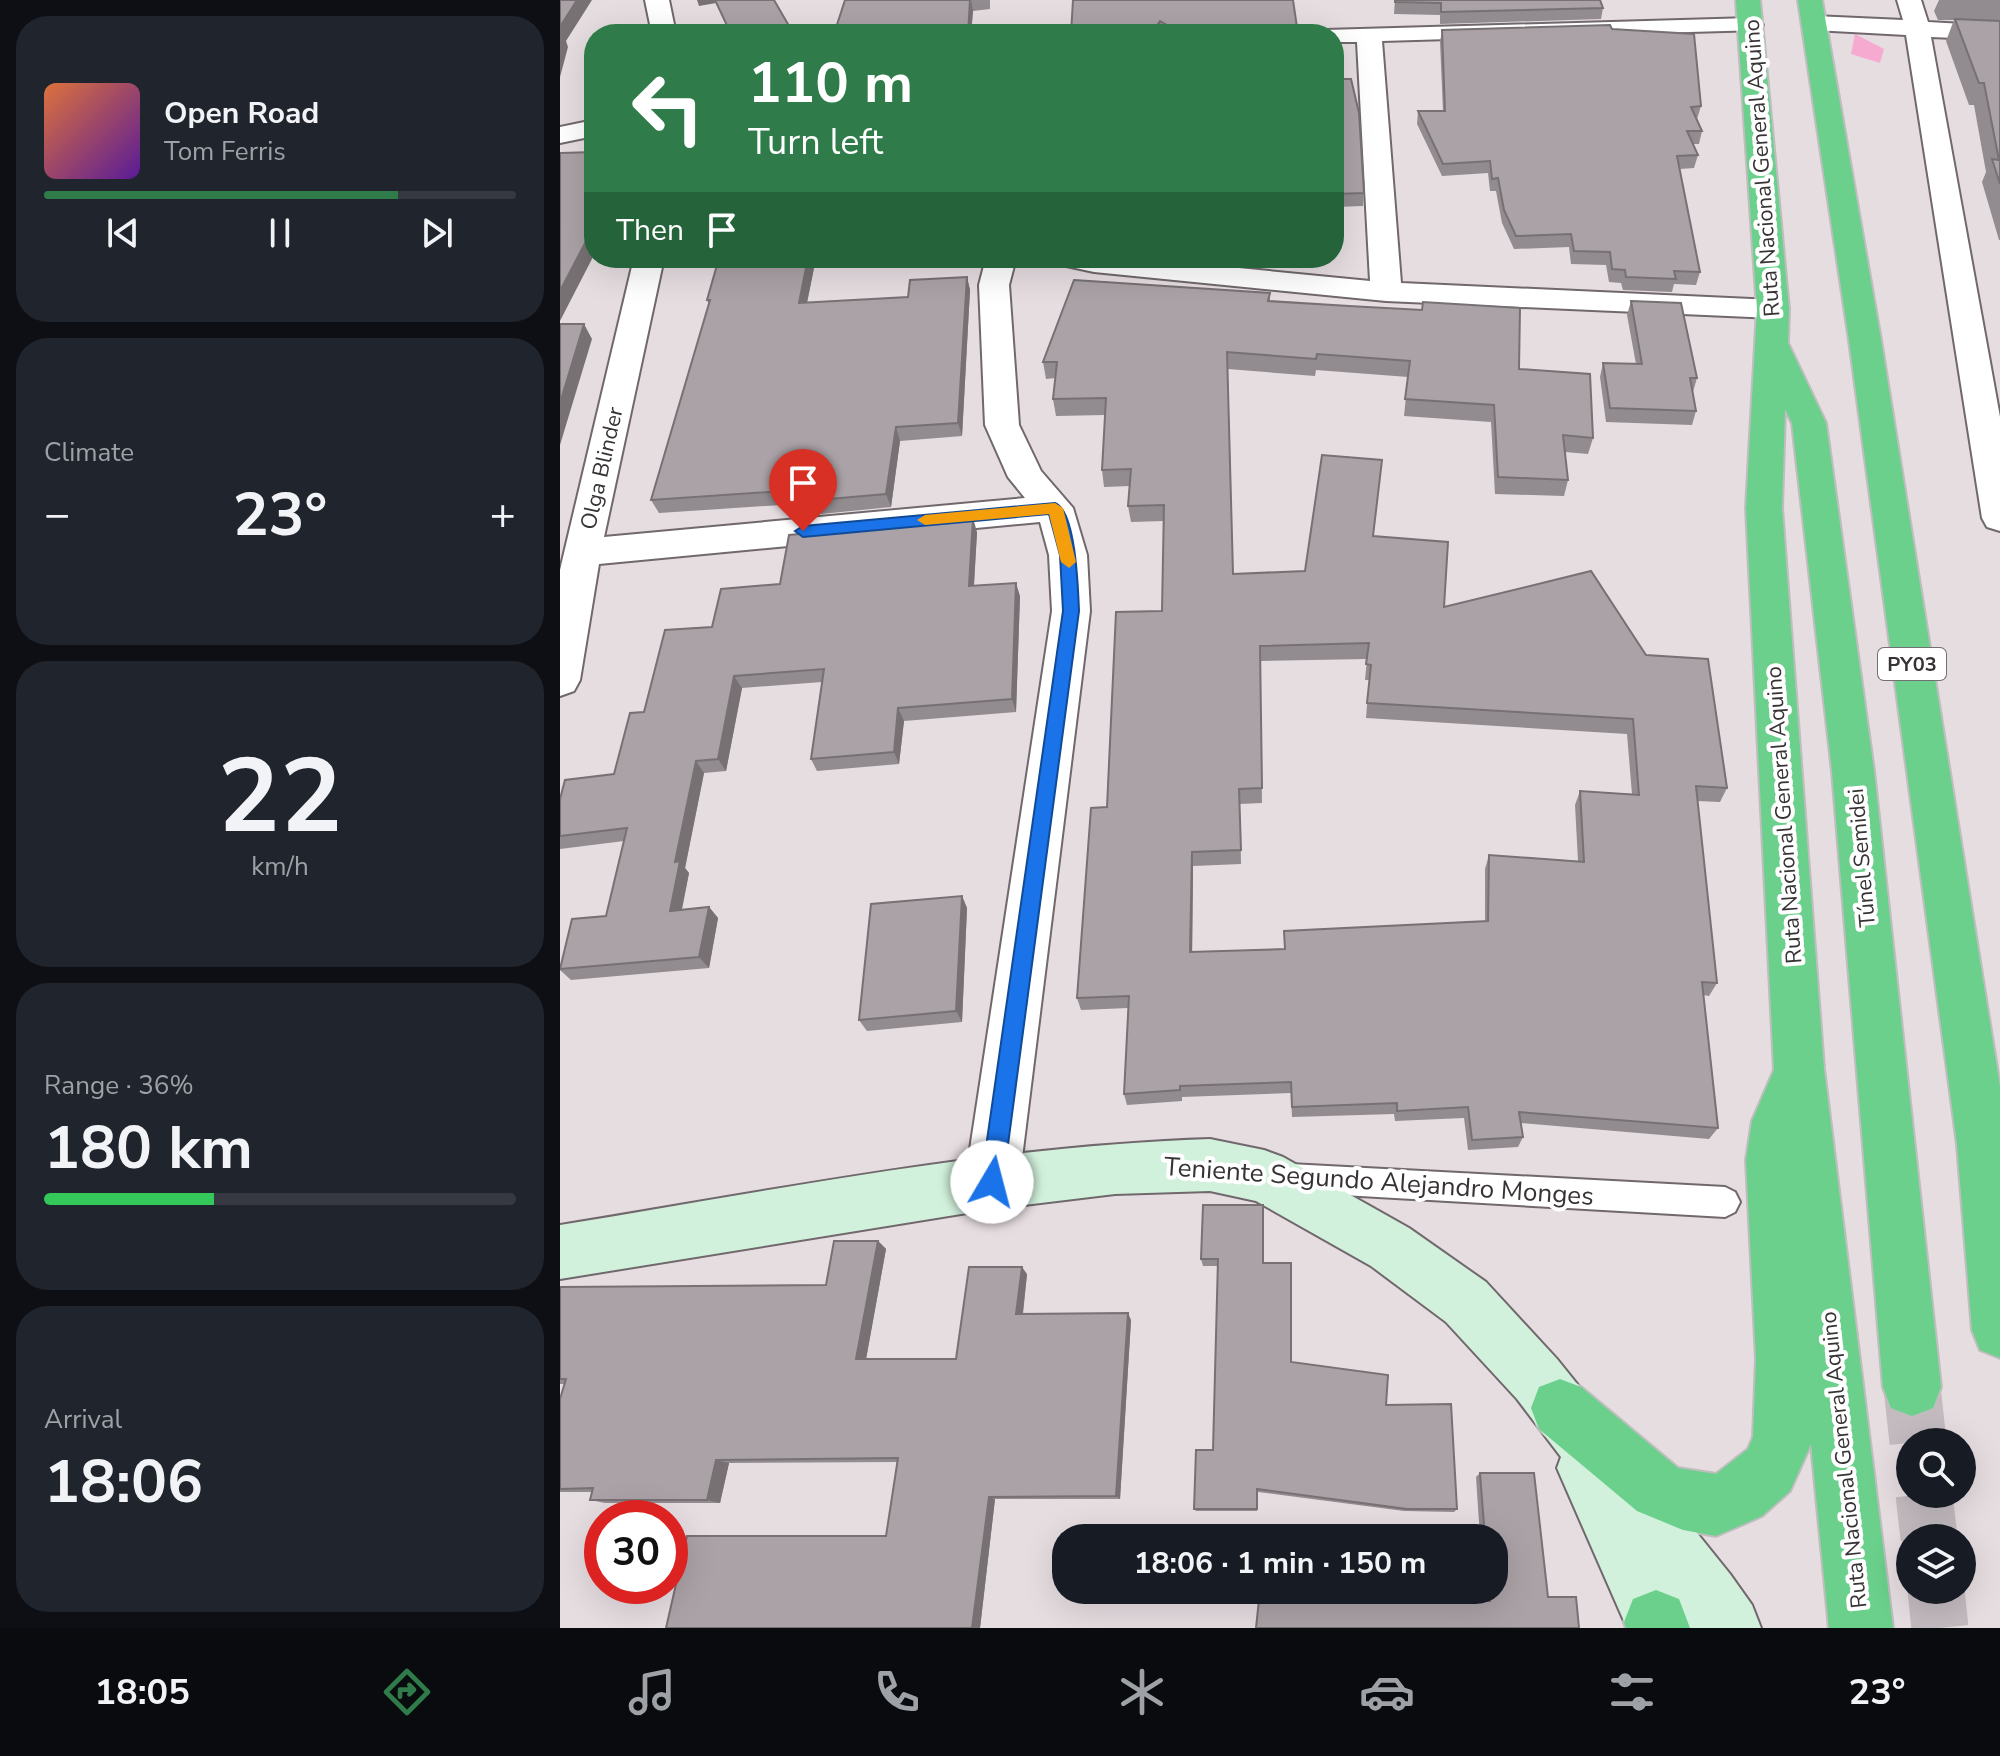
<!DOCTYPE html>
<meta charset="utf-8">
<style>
:root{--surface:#171b24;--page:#20242c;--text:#f1f3f6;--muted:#9ea1a6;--line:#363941;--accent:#2f7c4a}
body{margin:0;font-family:"Nunito Sans",sans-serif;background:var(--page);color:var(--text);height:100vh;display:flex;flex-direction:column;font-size:30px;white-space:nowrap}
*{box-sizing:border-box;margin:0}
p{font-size:26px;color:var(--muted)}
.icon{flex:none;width:44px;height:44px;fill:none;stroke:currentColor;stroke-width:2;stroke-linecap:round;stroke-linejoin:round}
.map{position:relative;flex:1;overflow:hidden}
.sheet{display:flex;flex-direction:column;gap:16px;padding:16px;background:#0d0f14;width:560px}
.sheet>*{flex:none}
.banner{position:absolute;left:24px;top:24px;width:760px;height:244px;border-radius:32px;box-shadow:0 8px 32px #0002;background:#2f7c4a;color:#fff;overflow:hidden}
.tools{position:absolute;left:1336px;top:1428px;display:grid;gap:16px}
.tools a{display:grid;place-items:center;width:80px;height:80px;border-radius:50%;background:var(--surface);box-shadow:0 8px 32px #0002;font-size:40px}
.speed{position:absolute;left:24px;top:1500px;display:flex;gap:16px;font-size:40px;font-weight:700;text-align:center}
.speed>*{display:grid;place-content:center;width:104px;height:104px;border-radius:50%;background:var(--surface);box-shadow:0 8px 32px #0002;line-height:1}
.speed .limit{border:12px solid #d22;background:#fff;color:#111}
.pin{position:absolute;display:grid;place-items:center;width:68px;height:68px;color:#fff;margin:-82px -34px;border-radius:50% 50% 50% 0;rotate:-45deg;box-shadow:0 0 8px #0007}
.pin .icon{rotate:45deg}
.me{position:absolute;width:88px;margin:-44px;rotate:8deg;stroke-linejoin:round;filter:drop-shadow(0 0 6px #0008)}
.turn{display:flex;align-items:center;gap:28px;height:168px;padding:0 32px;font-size:36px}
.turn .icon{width:104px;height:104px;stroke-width:2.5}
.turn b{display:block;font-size:56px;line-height:68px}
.then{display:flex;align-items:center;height:76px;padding:0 32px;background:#0003;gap:16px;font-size:30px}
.big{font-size:60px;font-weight:700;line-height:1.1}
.sheet .tile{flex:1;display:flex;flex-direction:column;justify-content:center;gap:12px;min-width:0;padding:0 28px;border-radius:32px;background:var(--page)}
.sheet .dial{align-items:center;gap:0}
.dial b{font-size:104px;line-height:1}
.song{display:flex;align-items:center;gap:24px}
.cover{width:96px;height:96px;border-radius:12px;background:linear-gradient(135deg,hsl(20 70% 55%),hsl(270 70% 35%))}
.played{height:8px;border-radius:4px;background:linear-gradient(90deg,var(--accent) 75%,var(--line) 75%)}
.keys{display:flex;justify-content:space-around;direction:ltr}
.heat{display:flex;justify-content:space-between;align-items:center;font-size:44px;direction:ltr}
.charge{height:12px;border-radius:6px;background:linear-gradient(90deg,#34c759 36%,var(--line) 0)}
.trip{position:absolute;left:492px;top:1524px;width:456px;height:80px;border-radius:32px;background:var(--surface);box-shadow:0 8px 32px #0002;font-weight:700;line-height:80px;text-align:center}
.menu{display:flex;height:128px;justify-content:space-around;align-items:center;background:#090b0e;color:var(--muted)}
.menu .icon{width:56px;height:56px}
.menu .selected{color:var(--accent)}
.menu b{font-size:36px;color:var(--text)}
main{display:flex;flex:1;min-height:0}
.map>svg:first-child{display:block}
.green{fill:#f6aad0}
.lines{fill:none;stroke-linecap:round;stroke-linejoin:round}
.highway-tunnel{stroke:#c3bbbf;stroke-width:57;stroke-dasharray:57 28;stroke-linecap:butt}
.lane-casing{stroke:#70686c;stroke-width:4}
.street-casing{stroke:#70686c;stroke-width:4}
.secondary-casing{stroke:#70686c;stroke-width:4}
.highway-casing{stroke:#bfbebe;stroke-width:4}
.lane{fill:#fff;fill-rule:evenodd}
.street{fill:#fff;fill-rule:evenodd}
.secondary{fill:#d2f1dc;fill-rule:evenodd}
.highway{fill:#6ad08b;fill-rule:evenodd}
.wall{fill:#928b8f;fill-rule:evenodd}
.shaded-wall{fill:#777174}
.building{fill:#aaa2a6;stroke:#777174;stroke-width:2;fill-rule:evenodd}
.route{fill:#1a73e8;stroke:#114b97;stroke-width:2}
.slow{fill:#f59e0b}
.labels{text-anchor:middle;stroke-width:8;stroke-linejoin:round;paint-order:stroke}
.shield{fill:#fff;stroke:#737072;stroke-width:2}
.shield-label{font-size:20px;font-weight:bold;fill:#373335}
.street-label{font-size:22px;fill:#373335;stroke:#fff}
.near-street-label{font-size:26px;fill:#373335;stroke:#fff}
</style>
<main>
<section class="sheet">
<div class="tile">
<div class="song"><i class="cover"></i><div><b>Open Road</b><p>Tom Ferris</p></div></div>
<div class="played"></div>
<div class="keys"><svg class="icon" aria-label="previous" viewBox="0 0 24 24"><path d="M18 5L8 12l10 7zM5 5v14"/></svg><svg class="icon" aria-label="pause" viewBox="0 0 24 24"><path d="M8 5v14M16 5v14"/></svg><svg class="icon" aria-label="next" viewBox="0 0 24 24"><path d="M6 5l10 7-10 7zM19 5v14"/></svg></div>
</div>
<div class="tile"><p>Climate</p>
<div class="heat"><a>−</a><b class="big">23°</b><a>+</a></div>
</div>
<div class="tile dial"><b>22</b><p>km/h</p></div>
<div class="tile"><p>Range · 36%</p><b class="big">180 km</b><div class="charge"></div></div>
<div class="tile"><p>Arrival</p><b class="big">18:06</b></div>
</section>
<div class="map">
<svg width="1440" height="1628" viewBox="0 0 1440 1628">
<rect width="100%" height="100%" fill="#e6dde1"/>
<path class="green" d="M1295,34L1324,49L1320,63L1291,54Z"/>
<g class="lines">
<path class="highway-tunnel" d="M1352,1387L1358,1442
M1364,1494L1369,1538
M1376,1590L1380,1628"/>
<defs>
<path id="lane" d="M730,1164L1165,1187L1175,1192L1180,1202L1175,1212L1165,1217L730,1192L720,1188L716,1178L720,1168Z"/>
<path id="street" d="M85,0H109L116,34H92Z
M1337,0H1361L1368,22L1440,26V40L1371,37L1440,417V531L1427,527L1422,518L1346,35L1254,30L1245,28L1242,23L1245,18L1254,16L1343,20Z
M1191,18L1200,20L1203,25L1200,30L822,41L841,283L1213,300L1224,302L1229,309L1224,316L1213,318L826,301L534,272L497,264L493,258H576L810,281L797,42H774V34H762L765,30Z
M34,120V136L0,143V127Z
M74,258H104L44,537L465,498L448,477L425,425L419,285L426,258H456L449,285L459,425L481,471L513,508L527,555L530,611L459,1182L451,1201L432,1209L413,1201L405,1182L492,611L489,555L480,522L39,564L20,680L14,691L0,696V570Z"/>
<path id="secondary" d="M650,1139L704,1150L723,1157L849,1228L926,1282L997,1359L1170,1574L1192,1605L1201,1628H1067L997,1468L1001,1457L957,1399L886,1322L811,1266L696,1201L650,1191L555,1194L432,1209L0,1279V1225C216,1190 431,1146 650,1139Z"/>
<path id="highway" d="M1176,0H1200L1229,309L1228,343L1266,423L1314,771L1381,1387L1373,1408L1352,1416L1331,1408L1323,1387L1272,771L1232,423L1225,409L1222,508L1264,1069L1333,1628H1269L1251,1444L1230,1491L1202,1516L1156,1536L1123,1530L1077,1511L979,1429L971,1408L979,1387L1000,1379L1021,1387L1118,1468L1156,1474L1188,1449L1193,1437L1196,1359L1186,1160L1192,1121L1214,1070L1186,508L1197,309Z
M1238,0H1262L1321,340L1440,1087V1358L1420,1350L1412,1330L1397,1144L1289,340Z
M1096,1590L1119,1599L1130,1628H1066L1064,1622L1073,1599Z"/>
</defs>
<use href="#lane" class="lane-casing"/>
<use href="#street" class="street-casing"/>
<use href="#secondary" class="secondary-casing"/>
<use href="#highway" class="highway-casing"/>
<use href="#lane" class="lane"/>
<use href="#street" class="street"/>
<use href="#secondary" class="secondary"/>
<use href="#highway" class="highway"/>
</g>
<path class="wall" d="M285,0H430V9L413,11L411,34H274Z
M513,0L738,34H511Z
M835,0L1043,8L1041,19L880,24V15L834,14Z
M1379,0H1440V240H1439L1422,182L1426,172L1414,105H1409L1386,41L1394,20H1378L1374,11Z
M1052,29L1141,106L1137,119L1142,131L1139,144H1132L1138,155L1134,168L1120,169L1140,272L1136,285L1114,284L1112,292L1063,290L1061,283L1049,282L1046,265L1011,264L1009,247L954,249L942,223L936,191H930L928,173L882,176L857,124L858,111H883L880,42L882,30Z
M774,79L804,193L803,206L774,207Z
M159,258H256L247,303L348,297L407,277L410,290L402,436L340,441L331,507L241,516L236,504L99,513L91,500L149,305L147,300Z
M710,293V301L959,369L1033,438L1028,454L1005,452L1008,480L1004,496L935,494L931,422L844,416L848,377L756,370L755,376L668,369L673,574L745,571L813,536L884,607L1031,571L1167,788L1160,802L1137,801L1157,983L1149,996L1143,995L1158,1128L1149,1139L961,1123L963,1137L958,1147L908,1150L904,1118L835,1121L834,1114L732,1117L731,1093L622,1097V1101L567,1105L564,1094L568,1008L521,1010L517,998L547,807L602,611L604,521L571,522L568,506L570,486L544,487L542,470L545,415L496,416L493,399L496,378L486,379L483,362ZM807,659L805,680H809L806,718L1067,734L1072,794L1020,791L1015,805L1018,861L929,855L925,869V921L724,931V949L632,952L633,866L681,864L680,804L702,803L700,661Z
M1071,301L1137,378L1133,392L1136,411L1132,425L1046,422L1040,377L1043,363L1076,364L1067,315Z
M417,532L414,586L460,596L456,712L344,721L339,764L257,771L251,759L262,682L182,688L166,771L144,773L125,868L129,873L122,910L149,907L158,918L149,968L11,980L0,970V966L46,916L64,841L0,849V799L54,774L84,712L152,627L220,584Z
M402,896L407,908L402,1022L307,1031L299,1020Z
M643,1205L703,1263L731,1362L826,1405L897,1509L894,1512L844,1511L698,1492L697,1511H636L634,1509L653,1450L658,1266H643L641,1259Z
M318,1241L326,1249L306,1359H396L467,1274L463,1314L571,1320L560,1499H435L420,1628H106L326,1536L337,1462L169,1463L160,1503H45L30,1500L32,1492H0V1399L4,1384H0V1287L266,1285Z
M920,1473L988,1597L1019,1628L925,1600L924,1590H934V1538H920L916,1477Z"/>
<path class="shaded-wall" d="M17,0H32L6,41L8,47L0,77V27Z
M137,0H155L156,3L139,6Z
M411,0L413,11L411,34H408Z
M600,21L601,34H591Z
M229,26L232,34H177Z
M34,226V255L0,321V291Z
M248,258H256L244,317L239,303Z
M407,277L410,290L402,436L398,423Z
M24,324L32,339L0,445V403Z
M336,427L340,441L331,507L326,494Z
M413,518L417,532L413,600L409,586Z
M456,583L460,596L456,712L452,699Z
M174,676L182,688L166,771L158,759Z
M338,708L344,721L339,764L334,752Z
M136,761L144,773L125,868L129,873L119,922L110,911L115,862Z
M632,852L633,866L632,965L630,952Z
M402,896L407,908L402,1022L396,1011Z
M149,907L158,918L149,968L139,957Z
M318,1241L326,1249L305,1365L296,1359Z
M462,1267L467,1274L462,1320L456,1314Z
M568,1313L571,1320L560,1499L556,1496Z
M156,1460L169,1463L160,1503L147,1500Z
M429,1497L435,1499L420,1628H412Z"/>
<path class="building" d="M0,0H17L0,27Z
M155,0H214L229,26L171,34Z
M285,0H410L408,34H274Z
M513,0H733L738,34H609L612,28L600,21L591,34H511Z
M835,0H1040L1043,8L881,12V3L835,2Z
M1395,19L1440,21V184L1432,159L1439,160L1424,83H1419Z
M1050,25L1052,29L1134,34L1141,106L1131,107L1142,131H1127L1138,155L1117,156L1140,272L1114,271L1116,279L1066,277L1065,270L1052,269L1050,252L1014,251L1011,234L956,236L944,210L938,178L932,179L930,161L883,164L858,111H885L882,30Z
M774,79H791L799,113L804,193L774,194Z
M34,152V226L0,291V153Z
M159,258H248L239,303L348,297L350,280L407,277L398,423L336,427L326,494L235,502L238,490L91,500L150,300H147Z
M514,280L710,293L708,301L789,306L862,310L863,302L960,308L959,369L1030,374L1033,438L1003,435L1008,480L938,477L934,405L845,399L850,361L757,354L756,359L667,352L673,574L745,571L762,455L822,460L813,536L888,542L884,607L1031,571L1086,655L1148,659L1167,788L1136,786L1157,983L1142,982L1158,1128L959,1112L963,1137L912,1140L908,1107L837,1111V1103L732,1107L731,1082L620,1086V1090L564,1094L569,996L517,998L531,808L547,807L556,612L602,611L604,505L568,506L571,469L542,470L546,398L493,399L497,362H483ZM809,643L806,664L811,665L807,703L1073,719L1079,795L1020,791L1024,862L929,855L928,921L724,931L725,949L630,952L632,852L681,850L679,789L702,788L700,646Z
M1071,301L1121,303L1137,378H1130L1136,411L1050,408L1043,363L1082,364Z
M0,324H24L0,403Z
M413,518L409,586L456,583L452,699L338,708L334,752L251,759L264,669L174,676L158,759L136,761L115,862L120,861L110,911L149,907L139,957L0,969L12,919L46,916L67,828L0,836V799L5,780L54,774L70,713L84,712L105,630L152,627L161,589L220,584L229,535Z
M402,896L396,1011L299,1020L311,904Z
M643,1205H703V1263H731V1362L828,1375L826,1405L891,1404L897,1509H847L697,1489V1509H634L636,1450H653L658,1259H641Z
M274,1241H318L296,1359H396L409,1267H462L456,1314L568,1313L556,1496L429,1497L412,1628H106L127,1536H326L338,1458L156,1460L147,1500H30L33,1488L0,1489V1399L6,1379H0V1287L266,1285Z
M920,1473H974L988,1597H1016L1019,1628H696L700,1590H856L930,1601L929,1590H934V1538H925Z"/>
<path class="route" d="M495,503C516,511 518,589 519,611L443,1182L440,1190L432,1193L424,1190L421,1182L503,611L500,555L489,514L243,537L235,531L243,526Z"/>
<path class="slow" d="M495,503L503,508L516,562L509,568L501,562L489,514L365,525L357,520L365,515Z"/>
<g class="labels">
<rect class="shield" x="1318" y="648" width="68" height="32" rx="6"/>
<g class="shield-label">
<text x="1352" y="671">PY03</text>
</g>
<g class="street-label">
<text transform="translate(1201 168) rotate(-94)" y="8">Ruta Nacional General Aquino</text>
<text transform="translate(41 468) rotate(-77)" y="8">Olga Blinder</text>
<text transform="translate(1223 815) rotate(-94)" y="8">Ruta Nacional General Aquino</text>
<text transform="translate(1301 858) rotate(-95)" y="8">Túnel Semidei</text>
<text transform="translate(1283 1460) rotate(-96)" y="8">Ruta Nacional General Aquino</text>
</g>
<g class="near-street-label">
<text transform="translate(819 1181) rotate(4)" y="9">Teniente Segundo Alejandro Monges</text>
</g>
</g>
</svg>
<div class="tools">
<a><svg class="icon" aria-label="search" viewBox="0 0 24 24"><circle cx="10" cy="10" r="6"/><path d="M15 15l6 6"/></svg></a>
<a><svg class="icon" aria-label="layers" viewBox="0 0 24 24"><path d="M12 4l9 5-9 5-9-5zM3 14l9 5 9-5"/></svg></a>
</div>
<div class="speed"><div class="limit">30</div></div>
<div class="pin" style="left:243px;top:531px;background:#d93025"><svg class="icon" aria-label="arrive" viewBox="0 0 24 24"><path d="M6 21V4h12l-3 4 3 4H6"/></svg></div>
<svg class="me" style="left:432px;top:1182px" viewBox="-20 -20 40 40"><circle r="19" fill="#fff"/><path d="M0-13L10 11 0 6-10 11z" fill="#1a73e8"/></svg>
<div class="trip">18:06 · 1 min · 150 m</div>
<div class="banner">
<div class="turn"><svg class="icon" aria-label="left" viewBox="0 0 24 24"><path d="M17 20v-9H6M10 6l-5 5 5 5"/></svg><div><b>110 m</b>Turn left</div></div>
<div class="then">Then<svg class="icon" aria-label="arrive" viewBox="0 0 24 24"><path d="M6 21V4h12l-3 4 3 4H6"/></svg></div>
</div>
</div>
</main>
<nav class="menu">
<b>18:05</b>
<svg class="icon selected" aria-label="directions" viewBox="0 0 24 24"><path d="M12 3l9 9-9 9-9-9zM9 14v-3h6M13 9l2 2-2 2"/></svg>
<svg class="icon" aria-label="music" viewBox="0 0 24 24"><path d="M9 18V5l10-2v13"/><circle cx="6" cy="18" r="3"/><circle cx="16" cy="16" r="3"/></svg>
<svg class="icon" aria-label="phone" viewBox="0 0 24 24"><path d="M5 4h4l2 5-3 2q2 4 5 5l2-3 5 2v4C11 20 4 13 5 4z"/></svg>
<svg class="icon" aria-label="climate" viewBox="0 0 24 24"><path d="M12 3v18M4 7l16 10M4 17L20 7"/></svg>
<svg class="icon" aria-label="car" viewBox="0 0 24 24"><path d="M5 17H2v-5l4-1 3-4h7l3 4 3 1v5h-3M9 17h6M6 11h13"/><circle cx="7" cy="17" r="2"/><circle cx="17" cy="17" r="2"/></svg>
<svg class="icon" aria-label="filters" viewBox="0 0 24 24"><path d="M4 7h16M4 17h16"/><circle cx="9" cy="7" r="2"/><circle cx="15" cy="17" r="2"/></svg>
<b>23°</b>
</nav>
